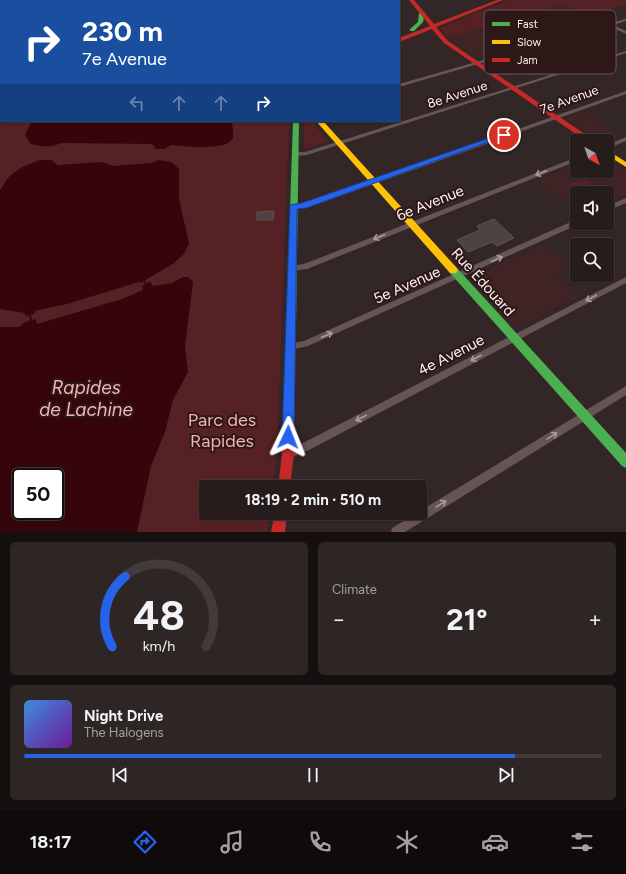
<!DOCTYPE html>
<meta charset="utf-8">
<style>
:root{--surface:#261c1c;--page:#2e2525;--text:#f1f3f6;--muted:#a4a1a3;--line:#423a3b;--accent:#2563eb}
body{margin:0;font-family:Figtree,sans-serif;background:var(--page);color:var(--text);height:100vh;display:flex;flex-direction:column;font-size:15px;white-space:nowrap}
*{box-sizing:border-box;margin:0}
p{font-size:13px;color:var(--muted)}
.icon{flex:none;width:22px;height:22px;fill:none;stroke:currentColor;stroke-width:2;stroke-linecap:round;stroke-linejoin:round}
.map{position:relative;height:532px;overflow:hidden}
.drawer{display:flex;flex-direction:column;gap:10px;padding:10px;background:#150f0f;flex:1}
.drawer>*{flex:none}
.top-card{position:absolute;left:0px;top:0px;width:400px;height:122px;box-shadow:0 1px 3px #0004,0 0 0 1px var(--line);background:#1a4fa0;color:#fff;overflow:hidden}
.needle{width:26px;rotate:140deg}
.tools{position:absolute;left:570px;top:134px;display:grid;gap:8px}
.tools a{display:grid;place-items:center;width:44px;height:44px;border-radius:4px;background:var(--surface);box-shadow:0 1px 3px #0004,0 0 0 1px var(--line);font-size:20px}
.speed{position:absolute;left:12px;top:468px;display:flex;gap:8px;font-size:20px;font-weight:700;text-align:center}
.speed>*{display:grid;place-content:center;width:52px;height:52px;border-radius:50%;background:var(--surface);box-shadow:0 1px 3px #0004,0 0 0 1px var(--line);line-height:1}
.speed .limit{border:2px solid #111;border-radius:6px;background:#fff;color:#111}
.pin{position:absolute;display:grid;place-items:center;width:34px;height:34px;color:#fff;margin:-17px;border:2px solid #fff;border-radius:50%;box-shadow:0 1px 4px #0007}
.me{position:absolute;width:44px;margin:-22px;rotate:2deg;stroke-linejoin:round;filter:drop-shadow(0 0 3px #0008)}
.turn{display:flex;align-items:center;gap:14px;height:84px;padding:0 16px;font-size:18px}
.turn .icon{width:52px;height:52px;stroke-width:2.5}
.turn b{display:block;font-size:28px;line-height:34px}
.lanes{display:flex;align-items:center;height:38px;padding:0 16px;background:#0003;justify-content:center;gap:20px;direction:ltr}
.lanes .off{opacity:.35}
.big{font-size:30px;font-weight:700;line-height:1.1}
.drawer .tile{flex:1;display:flex;flex-direction:column;justify-content:center;gap:6px;min-width:0;padding:0 14px;border-radius:6px;background:var(--page)}
.drawer .dial{align-items:center;gap:0}
.dial svg{height:104px;overflow:visible;fill:none;stroke:var(--line);stroke-width:7;stroke-linecap:round;text-anchor:middle}
.dial text{fill:var(--text);stroke:none}
.song{display:flex;align-items:center;gap:12px}
.cover{width:48px;height:48px;border-radius:6px;background:linear-gradient(135deg,hsl(210 70% 55%),hsl(280 70% 35%))}
.played{height:4px;border-radius:2px;background:linear-gradient(90deg,var(--accent) 85%,var(--line) 85%)}
.keys{display:flex;justify-content:space-around;direction:ltr}
.heat{display:flex;justify-content:space-between;align-items:center;font-size:22px;direction:ltr}
.drawer .tiles{flex:1;display:grid;gap:10px;grid-template-columns:1fr 1fr}
.tile:last-child{grid-column:span 2}
.trip{position:absolute;left:199px;top:480px;width:228px;height:40px;border-radius:4px;background:var(--surface);box-shadow:0 1px 3px #0004,0 0 0 1px var(--line);font-weight:700;line-height:40px;text-align:center}
.dock{display:flex;height:64px;justify-content:space-around;align-items:center;background:#0f0b0b;color:var(--muted)}
.dock .icon{width:28px;height:28px}
.dock .on{color:var(--accent)}
.dock b{font-size:18px;color:var(--text)}
.map>svg:first-child{display:block}
.built{fill:#402425}
.green{fill:#562124;fill-rule:evenodd}
.water{fill:#36050c;fill-rule:evenodd}
.lines{fill:none;stroke-linecap:round;stroke-linejoin:round}
.stream{stroke:#36050c;stroke-width:2}
.building{fill:#4d4242;stroke:#605454}
.street{fill:#675556;fill-rule:evenodd}
.fast{fill:#4caf50;fill-rule:evenodd}
.slow{fill:#ffc107;fill-rule:evenodd}
.jam{fill:#c62828;fill-rule:evenodd}
.oneway{stroke:#ab9b9b}
.route{fill:#2563eb;stroke:#184099}
.labels{text-anchor:middle;stroke-width:4;stroke-linejoin:round;paint-order:stroke}
.far-street-label{font-size:13px;fill:#fef1f0;stroke:#2d1717}
.street-label{font-size:15px;fill:#fef1f0;stroke:#2d1717}
.near-park-label{font-size:18px;fill:#f4b1b0;stroke:#2d1717}
.near-water-label{font-size:19px;font-style:italic;fill:#f7b3b3;stroke:#2d1717}
.key{fill:#2d1717;stroke:#6c5858;stroke-width:1}
.key-label{font-size:11px;fill:#fef1f0}
</style>
<div class="map">
<svg width="626" height="532" viewBox="0 0 626 532">
<rect width="100%" height="100%" fill="#332626"/>
<path class="built" d="M562,4L600,24L479,58L446,36Z
M583,111L622,137L607,143V141H600L565,118Z
M607,158L626,171V195L607,203V193H577V211L537,180L577,164V171H607Z
M544,244L569,266L555,274L578,297L517,328L471,277Z"/>
<path class="green" d="M0,0H256L1,1V121H289L277,452L273,487H206V513H269L267,532H0ZM21,477H55V511H21Z
M508,0H626V5L585,14L562,4L451,36H446L439,28Z
M304,121H312L328,142L308,148H304Z
M583,178L591,184L577,191L568,185Z"/>
<path class="water" d="M0,0H117L1,1V121H3L0,124Z
M32,121H232C232,126 234,132 233,137C229,152 184,146 171,145L165,149H156L152,144L61,143C51,148 42,147 31,144L25,135Z
M40,160H51L58,165L102,162L113,166L151,163L159,160L171,162L179,169V199L189,243L184,254L173,264L140,283L139,282L67,304L35,311L34,314L25,316V313L0,309V190C3,187 4,183 7,179C16,169 28,164 40,160Z
M183,277H188L193,282L185,346L188,372L173,400L165,432L151,466L137,532H0V327H19L25,322L36,319L37,324L122,299L143,290L142,286L150,282L153,286L172,283ZM21,477H55V511H21Z"/>
<g class="lines">
<path class="stream" d="M144,281L146,284
M30,316L31,320"/>
</g>
<path class="building" d="M274,211L273,220H257V212Z
M494,219L514,238L497,246L492,242L468,252L457,240L480,230L477,226Z"/>
<g class="lines">
<path class="street" d="M302,0H306V1H302Z
M379,0H387L378,1Z
M589,14L610,23L626,19V21L613,25L626,31V34L609,26L399,87V84L606,25L588,16L587,15Z
M626,51V53L307,155L295,156L292,154L295,152H305Z
M626,91V94L307,208L293,209L290,207L293,205L304,204Z
M626,137V141L607,149V145Z
M577,157V161L307,269L292,271L290,270L288,268L290,266L304,264Z
M626,198V203L607,211V206Z
M575,220H577V223L579,224L308,346L290,350L287,348L286,346L287,344L304,341Z
M626,277V283L309,450L288,459L285,457L283,454L285,451L303,443Z
M626,386V395L405,532H391L392,528L417,513H420V511Z"/>
<path class="fast" d="M422,11L425,13L423,22L414,31H410V29L418,22L419,13Z
M293,121H299L296,327L295,330L291,331L287,330L286,327Z
M453,266L456,267L626,453V468L622,466L450,273L448,270L450,267Z"/>
<path class="slow" d="M257,0H261V1H257Z
M316,121H323L456,267L458,270L456,273H450Z
M607,150L626,162V167L607,155Z"/>
<path class="jam" d="M409,0H414L434,24L497,0H503L436,27L448,41L595,141H586L444,43L432,29L399,42V38L430,26Z
M291,323L295,324L296,327L294,454L290,487H278L282,454L286,327L287,324Z
M275,513H287L285,532H271Z"/>
</g>
<defs><path id="oneway-shaft" d="M-6 0H5M1.5-3L5.5 0L1.5 3" fill="none" stroke-width="1.6" stroke-linecap="round" stroke-linejoin="round"/></defs>
<g class="oneway">
<use href="#oneway-shaft" transform="translate(541 173) rotate(158)"/>
<use href="#oneway-shaft" transform="translate(379 237) rotate(158)"/>
<use href="#oneway-shaft" transform="translate(497 259) rotate(-24)"/>
<use href="#oneway-shaft" transform="translate(591 298) rotate(152)"/>
<use href="#oneway-shaft" transform="translate(327 335) rotate(-24)"/>
<use href="#oneway-shaft" transform="translate(476 358) rotate(153)"/>
<use href="#oneway-shaft" transform="translate(361 418) rotate(153)"/>
<use href="#oneway-shaft" transform="translate(552 436) rotate(-32)"/>
<use href="#oneway-shaft" transform="translate(441 504) rotate(-32)"/>
</g>
<path class="route" d="M501,134L507,135L306,208L297,209L294,437L292,441L288,443L283,441L282,437L290,205L302,203Z"/>
<g class="labels">
<g class="far-street-label">
<text transform="translate(457 94) rotate(-18)" y="5">8e Avenue</text>
<text transform="translate(569 99) rotate(-20)" y="5">7e Avenue</text>
</g>
<g class="street-label">
<text transform="translate(430 203) rotate(-22)" y="5">6e Avenue</text>
<text transform="translate(483 282) rotate(48)" y="5">Rue Édouard</text>
<text transform="translate(407 285) rotate(-24)" y="5">5e Avenue</text>
<text transform="translate(451 355) rotate(-27)" y="5">4e Avenue</text>
</g>
<g class="near-park-label">
<text x="222" y="426">Parc des<tspan x="222" dy="21">Rapides</tspan></text>
</g>
<g class="near-water-label">
<text x="86" y="394">Rapides<tspan x="86" dy="22">de Lachine</tspan></text>
</g>
</g>
<rect x="484" y="10" width="132" height="64" rx="6" class="key"/>
<rect x="492" y="22" width="18" height="4" fill="#4caf50"/>
<rect x="492" y="40" width="18" height="4" fill="#ffc107"/>
<rect x="492" y="58" width="18" height="4" fill="#c62828"/>
<g class="key-label">
<text x="517" y="28">Fast</text>
<text x="517" y="46">Slow</text>
<text x="517" y="64">Jam</text>
</g>
</svg>
<div class="tools">
<a><svg class="needle" viewBox="-14 -14 28 28"><path d="M0-13l5 13h-10z" fill="#e53935"/><path d="M0 13l5-13h-10z" fill="#a4a1a3"/></svg></a>
<a><svg class="icon" aria-label="sound" viewBox="0 0 24 24"><path d="M4 9h4l5-4v14l-5-4H4zM17 9q2 3 0 6"/></svg></a>
<a><svg class="icon" aria-label="search" viewBox="0 0 24 24"><circle cx="10" cy="10" r="6"/><path d="M15 15l6 6"/></svg></a>
</div>
<div class="speed"><div class="limit">50</div></div>
<div class="pin" style="left:504px;top:135px;background:#d93025"><svg class="icon" aria-label="arrive" viewBox="0 0 24 24"><path d="M6 21V4h12l-3 4 3 4H6"/></svg></div>
<svg class="me" style="left:288px;top:437px" viewBox="-20 -20 40 40"><path d="M0-17L14 15 0 8-14 15z" fill="#2563eb" stroke="#fff" stroke-width="4"/></svg>
<div class="trip">18:19 · 2 min · 510 m</div>
<div class="top-card">
<div class="turn"><svg class="icon" aria-label="right" viewBox="0 0 24 24"><path d="M7 20v-9h11M14 6l5 5-5 5"/></svg><div><b>230 m</b>7e Avenue</div></div>
<div class="lanes"><svg class="icon off" aria-label="left" viewBox="0 0 24 24"><path d="M17 20v-9H6M10 6l-5 5 5 5"/></svg><svg class="icon off" aria-label="ahead" viewBox="0 0 24 24"><path d="M12 20V5M6 11l6-6 6 6"/></svg><svg class="icon off" aria-label="ahead" viewBox="0 0 24 24"><path d="M12 20V5M6 11l6-6 6 6"/></svg><svg class="icon" aria-label="right" viewBox="0 0 24 24"><path d="M7 20v-9h11M14 6l5 5-5 5"/></svg></div>
</div>
</div>
<section class="drawer">
<div class="tiles">
<div class="tile dial"><svg viewBox="0 0 100 80">
<path d="M14 69A42 42 0 1 1 86 69"/>
<path d="M14 69A42 42 0 0 1 24 15" stroke="#2563eb"/>
<text x="50" y="56" font-size="32" font-weight="700">48</text>
<text x="50" y="72" font-size="11">km/h</text>
</svg></div>
<div class="tile"><p>Climate</p>
<div class="heat"><a>−</a><b class="big">21°</b><a>+</a></div>
</div>
<div class="tile">
<div class="song"><i class="cover"></i><div><b>Night Drive</b><p>The Halogens</p></div></div>
<div class="played"></div>
<div class="keys"><svg class="icon" aria-label="previous" viewBox="0 0 24 24"><path d="M18 5L8 12l10 7zM5 5v14"/></svg><svg class="icon" aria-label="pause" viewBox="0 0 24 24"><path d="M8 5v14M16 5v14"/></svg><svg class="icon" aria-label="next" viewBox="0 0 24 24"><path d="M6 5l10 7-10 7zM19 5v14"/></svg></div>
</div>
</div>
</section>
<nav class="dock">
<b>18:17</b>
<svg class="icon on" aria-label="directions" viewBox="0 0 24 24"><path d="M12 3l9 9-9 9-9-9zM9 14v-3h6M13 9l2 2-2 2"/></svg>
<svg class="icon" aria-label="music" viewBox="0 0 24 24"><path d="M9 18V5l10-2v13"/><circle cx="6" cy="18" r="3"/><circle cx="16" cy="16" r="3"/></svg>
<svg class="icon" aria-label="phone" viewBox="0 0 24 24"><path d="M5 4h4l2 5-3 2q2 4 5 5l2-3 5 2v4C11 20 4 13 5 4z"/></svg>
<svg class="icon" aria-label="climate" viewBox="0 0 24 24"><path d="M12 3v18M4 7l16 10M4 17L20 7"/></svg>
<svg class="icon" aria-label="car" viewBox="0 0 24 24"><path d="M5 17H2v-5l4-1 3-4h7l3 4 3 1v5h-3M9 17h6M6 11h13"/><circle cx="7" cy="17" r="2"/><circle cx="17" cy="17" r="2"/></svg>
<svg class="icon" aria-label="filters" viewBox="0 0 24 24"><path d="M4 7h16M4 17h16"/><circle cx="9" cy="7" r="2"/><circle cx="15" cy="17" r="2"/></svg>
</nav>
